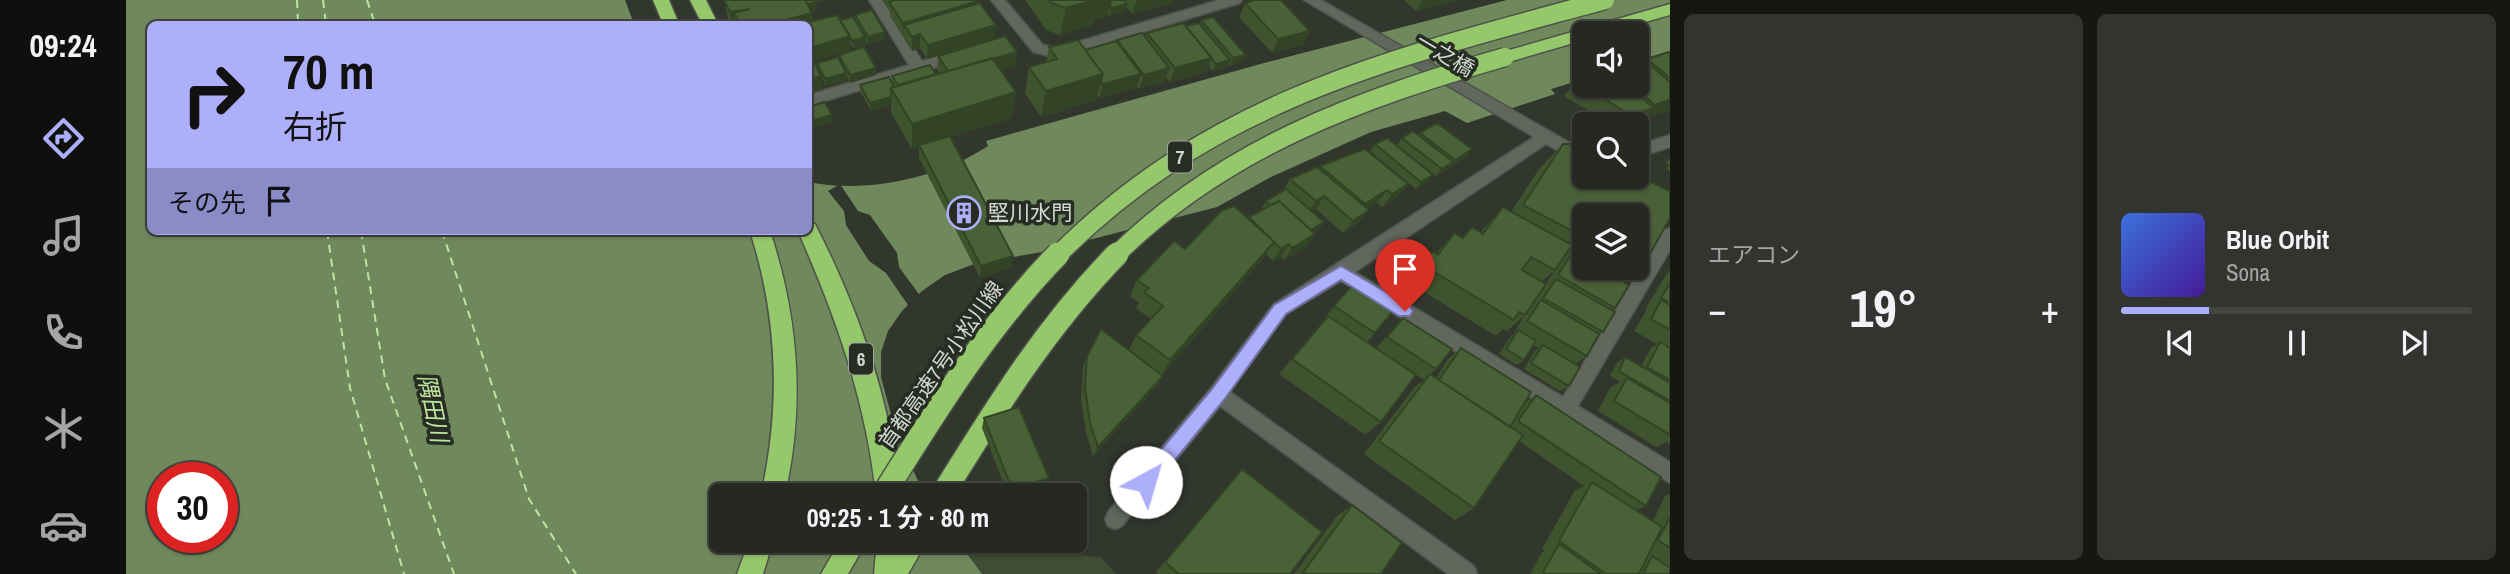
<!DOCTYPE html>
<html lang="ja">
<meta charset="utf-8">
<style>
:root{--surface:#262922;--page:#32352f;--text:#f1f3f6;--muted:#a4a6a5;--line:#424540;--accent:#adaffb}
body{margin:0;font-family:"Archivo Narrow","Noto Sans JP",sans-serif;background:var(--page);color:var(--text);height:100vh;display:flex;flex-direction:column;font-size:26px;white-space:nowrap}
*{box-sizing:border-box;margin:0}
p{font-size:23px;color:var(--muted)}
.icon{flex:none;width:38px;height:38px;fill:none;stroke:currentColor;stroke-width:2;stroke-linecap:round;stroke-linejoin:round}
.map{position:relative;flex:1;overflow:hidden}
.sheet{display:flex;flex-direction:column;gap:14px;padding:14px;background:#151713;width:840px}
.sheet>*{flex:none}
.guide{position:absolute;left:21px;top:21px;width:665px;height:214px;border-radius:10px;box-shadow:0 2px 5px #0004,0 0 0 2px var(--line);background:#adaffb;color:#111;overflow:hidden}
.fabs{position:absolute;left:1446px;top:21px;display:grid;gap:14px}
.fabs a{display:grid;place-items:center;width:77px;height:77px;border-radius:10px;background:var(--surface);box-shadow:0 2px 5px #0004,0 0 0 2px var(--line);font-size:35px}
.speed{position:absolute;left:21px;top:462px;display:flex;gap:14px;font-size:35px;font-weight:700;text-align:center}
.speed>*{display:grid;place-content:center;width:91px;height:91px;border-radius:50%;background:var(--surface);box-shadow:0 2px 5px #0004,0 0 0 2px var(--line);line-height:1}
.speed .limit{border:10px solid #d22;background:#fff;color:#111}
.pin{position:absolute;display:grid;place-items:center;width:60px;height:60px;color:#fff;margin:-72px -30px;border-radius:50% 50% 50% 0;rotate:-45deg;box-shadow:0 0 7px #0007}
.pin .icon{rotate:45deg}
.me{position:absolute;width:77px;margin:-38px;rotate:39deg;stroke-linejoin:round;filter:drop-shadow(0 0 5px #0008)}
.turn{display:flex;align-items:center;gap:24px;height:147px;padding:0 21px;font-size:32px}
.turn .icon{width:91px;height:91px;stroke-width:2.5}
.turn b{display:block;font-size:49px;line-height:60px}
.then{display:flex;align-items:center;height:66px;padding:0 21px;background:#0003;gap:14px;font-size:26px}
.big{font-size:52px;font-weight:700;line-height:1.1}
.sheet .widget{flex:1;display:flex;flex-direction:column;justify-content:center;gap:10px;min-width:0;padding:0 24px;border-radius:10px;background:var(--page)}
.song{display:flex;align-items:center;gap:21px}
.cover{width:84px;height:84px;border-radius:10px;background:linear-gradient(135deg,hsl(220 70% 55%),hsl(260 70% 35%))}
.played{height:7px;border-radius:4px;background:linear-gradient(90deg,var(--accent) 25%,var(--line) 25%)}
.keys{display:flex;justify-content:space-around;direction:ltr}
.heat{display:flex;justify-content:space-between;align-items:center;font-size:38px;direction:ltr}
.sheet .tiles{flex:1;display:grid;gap:14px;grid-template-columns:repeat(2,1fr)}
.trip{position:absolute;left:583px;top:483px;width:378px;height:70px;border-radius:10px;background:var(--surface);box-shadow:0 2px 5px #0004,0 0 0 2px var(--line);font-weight:700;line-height:70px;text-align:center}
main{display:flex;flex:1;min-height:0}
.dock{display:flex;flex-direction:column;width:126px;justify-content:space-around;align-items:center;background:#0f100e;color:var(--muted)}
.dock .icon{width:49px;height:49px}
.dock .current{color:var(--accent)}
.dock b{font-size:32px;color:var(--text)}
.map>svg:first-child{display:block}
.green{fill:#3e4d33}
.water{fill:#6f895c;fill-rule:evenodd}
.pier{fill:#32372e}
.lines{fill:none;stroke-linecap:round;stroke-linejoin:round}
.ferry{stroke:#bde59f;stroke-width:2;stroke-dasharray:8 6;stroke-linecap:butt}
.minor-casing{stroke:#4e524b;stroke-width:3}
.highway-casing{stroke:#4e524b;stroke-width:3}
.minor{fill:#61675d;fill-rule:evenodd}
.highway{fill:#95c86a;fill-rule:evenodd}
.highway-bridge-far1-casing{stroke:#4e524b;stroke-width:21;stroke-linecap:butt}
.highway-bridge-casing{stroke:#4e524b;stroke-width:26;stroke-linecap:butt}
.highway-bridge-far1{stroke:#95c86a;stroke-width:18}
.highway-bridge{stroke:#95c86a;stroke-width:23}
.wall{fill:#3f532e;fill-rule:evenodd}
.shaded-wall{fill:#334426}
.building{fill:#496136;stroke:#334426;stroke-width:2}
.route{fill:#adaffb;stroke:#7072a3;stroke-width:2}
.labels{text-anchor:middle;stroke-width:7;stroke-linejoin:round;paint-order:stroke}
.shield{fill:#282d24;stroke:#a1a59e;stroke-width:2}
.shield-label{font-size:19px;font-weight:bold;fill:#d5d8d2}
.street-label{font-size:21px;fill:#d5d8d2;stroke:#282d24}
.poi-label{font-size:21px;fill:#d5d8d2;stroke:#282d24;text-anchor:start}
.water-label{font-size:23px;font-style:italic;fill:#bde59f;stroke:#282d24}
</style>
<main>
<nav class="dock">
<b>09:24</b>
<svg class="icon current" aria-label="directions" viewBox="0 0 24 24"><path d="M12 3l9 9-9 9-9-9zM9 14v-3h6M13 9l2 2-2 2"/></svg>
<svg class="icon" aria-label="music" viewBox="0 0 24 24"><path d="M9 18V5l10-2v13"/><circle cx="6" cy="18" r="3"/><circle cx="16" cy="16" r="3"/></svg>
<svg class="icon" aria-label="phone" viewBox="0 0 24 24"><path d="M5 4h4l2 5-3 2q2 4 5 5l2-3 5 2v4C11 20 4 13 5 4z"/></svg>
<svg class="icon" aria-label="climate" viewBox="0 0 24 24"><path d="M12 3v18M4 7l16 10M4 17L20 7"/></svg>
<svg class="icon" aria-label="car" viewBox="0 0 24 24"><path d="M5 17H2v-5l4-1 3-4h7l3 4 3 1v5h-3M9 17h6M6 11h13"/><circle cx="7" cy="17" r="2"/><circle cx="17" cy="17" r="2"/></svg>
</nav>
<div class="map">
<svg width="1544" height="574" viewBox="0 0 1544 574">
<rect width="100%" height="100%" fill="#32372e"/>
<path class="green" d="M837,547L975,557L990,574H856Z"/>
<path class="water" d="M0,0H499L508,24H24V231H682L683,182C739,194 814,178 862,146L860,141L1138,63L1381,0H1544V53L1510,64V33H1458V79L1425,89L1429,94L1341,123L1319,111L1245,132L1145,177L1091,207L916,252L848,264L819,275L796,291L776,311L762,331L755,352V377L771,437L799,495H595V541H832L856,574H0ZM37,478H96V537H37Z"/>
<path class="pier" d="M714,184L732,211L744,215L771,253L773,267L795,297L784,308L760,273L743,261L720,225L718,211L702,191Z"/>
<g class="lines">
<path class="ferry" d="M171,0L172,24
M197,0L200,24
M241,0L249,24
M201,231L224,388L278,574
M235,231L259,379L328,574
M316,231L403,499L450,574"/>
<defs>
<path id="minor" d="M743,0H757L796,61L832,50L839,55L837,59L682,106V95L783,65Z
M865,0H879L917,45L931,48L1093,0H1116L1114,3L931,58L907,52Z
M1178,0H1195L1458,151V165L1420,144L1229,272L1437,397L1538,230L1544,228V250L1452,406L1544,462V483L1215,281L1160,314L1104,392L1348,566L1351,574H1322L1094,406L996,526L989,529L982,526L979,519L982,512L1085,388L1148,304L1408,137Z
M1544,135V147L1510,158V146Z"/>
<path id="highway" d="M527,0H543L553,24H537Z
M564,0H580L592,24H576Z
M1544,4V15L1480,33H1458V40L1379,63L1370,57L1373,53Z
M682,222L689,224C732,308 765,401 774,495H750C740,401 710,317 672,231H682Z
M624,231H644C673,319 679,405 659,495H635C655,405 652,319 624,231Z
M623,541H647L637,574H611Z
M714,541H741L722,574H695Z
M751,541H801L782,574H748Z"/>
</defs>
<use href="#minor" class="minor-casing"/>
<use href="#highway" class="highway-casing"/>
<use href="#minor" class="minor"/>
<use href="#highway" class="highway"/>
<defs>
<path id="highway-bridge-far1" d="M931,256C1089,97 1272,57 1479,0
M989,256C1099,147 1234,99 1379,57"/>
<path id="highway-bridge" d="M757,495C810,410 862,326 932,254
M816,495C870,408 919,328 991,254"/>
</defs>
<use href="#highway-bridge-far1" class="highway-bridge-far1-casing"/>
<use href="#highway-bridge" class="highway-bridge-casing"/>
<use href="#highway-bridge-far1" class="highway-bridge-far1"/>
<use href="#highway-bridge" class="highway-bridge"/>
</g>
<path class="wall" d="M598,0H701L690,3L691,10L685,11L687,21L729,20V15L759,32V39L742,44L739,40L740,45L727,48L724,44V50L688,61L682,50V24H604L602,19Z
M756,0H852V3L869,39L801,59L794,48L786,51L778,39V36L777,37L764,16V12Z
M899,0H1048L1047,3L1006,14L1001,7L999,12L984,16L982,14L981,17L968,20L967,25L934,35L920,30Z
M1278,0H1335L1290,11Z
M1119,3L1184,31L1177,45L1146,53L1113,17Z
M1075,20L1116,62L1104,66L1102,64L1101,67L1087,71L1082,66L1080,72L1044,82L1040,77L1038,82L1013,89L1011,86L1010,88L973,98L971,95L970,100L915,117L899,93L903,67L920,62L923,47L959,50L991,43V40L1019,38L1021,33L1074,24Z
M891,52L889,66L875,70L890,92L886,118L824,137L885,268L854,278L793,158V147L786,149L765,113V105L745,111L735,93L734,85L766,83V76L813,73L811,70L812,56Z
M1544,53V110L1518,118L1514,122L1505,124H1485L1438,96L1450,82L1458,86H1510L1519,61L1521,59Z
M713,55L750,75L724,83L720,75L721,80L700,86L695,77L696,90L682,94V59L691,69V63L713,60Z
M1294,133L1346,149L1340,157L1310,176L1271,145L1276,138L1292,135Z
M1249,144L1301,182L1290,189L1244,151Z
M1437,144H1448L1458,149V177H1510V175L1544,191V218L1516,268L1499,282L1503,285L1489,308L1486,310L1489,312L1477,332L1473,335L1461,356L1449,364L1454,367L1443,386L1434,391L1398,369L1409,351L1413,348L1407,345L1398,360L1391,365L1373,354L1385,336L1389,333H1388L1398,316L1381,331L1377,329L1370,336L1280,281L1306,251L1310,254L1328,233L1336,237L1346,227L1355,232L1377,207L1385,212L1413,169ZM1458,215H1510V268H1458ZM1428,271L1420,284L1416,281Z
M1239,149L1272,197L1256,207L1251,203L1241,209L1233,223L1217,233L1190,209L1186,211L1198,222L1194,228L1187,232L1181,247L1158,260L1155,257L1147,261L1140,254L1137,259L1036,375L1037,376L1031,386L967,456L960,432L955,399L957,367L961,356L1003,350L1010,335L1025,319L1010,308L1013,303L1004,296L1011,280L1059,249L1122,219L1137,209L1136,208L1140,201L1157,191L1164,179L1193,168L1194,166Z
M1544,158V172L1540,168L1543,165L1539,162Z
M1544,269V444L1541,442L1530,447L1472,411L1484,388L1494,382L1484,376L1491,363L1499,357L1515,366L1525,348L1531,344L1508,331L1520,311L1519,310L1528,294L1531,292L1530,291Z
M1227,284L1249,333L1241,342L1255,422L1239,435L1153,374L1200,318L1199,317Z
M1277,318L1310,369L1305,374L1310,378L1322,359L1335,348L1400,402L1410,395L1520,506L1510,510L1527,521L1539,496L1544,494V574H1404L1416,552L1419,551L1416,549L1449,490L1458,486L1393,441L1348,508L1329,520L1238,454L1288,388L1298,380L1250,348Z
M858,418L923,478L919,487L892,495H882L856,428Z
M1116,469L1164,574H1032L1030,572Z
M1226,505L1255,574H1168L1211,516Z"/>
<path class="shaded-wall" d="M687,0H701L690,3L691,10L678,13L677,5Z
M969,0H985L981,17L968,20L967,25L934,35L940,8Z
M1011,0H1048L1047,3L1006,14Z
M1297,0H1335L1290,11Z
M853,1L851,15L778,25L777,37V23Z
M1001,4L999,12L984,16L985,8Z
M624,9L608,13L610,24H606L604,12Z
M686,13L688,33L682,24H645Z
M870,25L869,39L801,59L802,45Z
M1184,31L1177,45L1146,53L1152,39Z
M759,32V39L742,44V37Z
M794,34V48L786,51V37Z
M724,36V50L688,61L687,47Z
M739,37L740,45L727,48L726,41Z
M891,52L889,66L822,86V72Z
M1120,55L1116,62L1104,66L1107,58Z
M1086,58L1080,72L1044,82L1049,68Z
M1104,60L1101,67L1087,71L1090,64Z
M750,68V75L724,83V75Z
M1043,68L1038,82L1013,89L1018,75Z
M720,73L721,80L700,86L699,79Z
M977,74L970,100L915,117L920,91Z
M1015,74L1010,88L973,98L977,84Z
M695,76L696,90L682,94V80Z
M890,92L886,118L794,147L793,145V147L786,149V124Z
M765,97V105L745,111L744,103Z
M1544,100V110L1518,118L1514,122L1505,124H1496L1505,115L1524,109L1529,105Z
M706,115V122L682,130V122Z
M1346,149L1340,157L1310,176L1316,169Z
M1307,175L1301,182L1290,189L1295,182Z
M1282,184L1272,197L1256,207L1266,194Z
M1261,190L1251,203L1229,217L1239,204Z
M1198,196L1190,209L1181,214L1190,201Z
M1243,210L1233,223L1217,233L1227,221Z
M1198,222L1194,228L1178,238L1183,232Z
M1189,234L1181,247L1158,260L1166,248Z
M1148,242L1137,259L1036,375L1044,360Z
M1163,244L1155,257L1147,261L1155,249Z
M887,256L885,268L854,278L855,266Z
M1037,376L1031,386L967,456L972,447Z
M923,478L919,487L892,495H884L886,489Z"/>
<path class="building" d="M598,0H679L686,13L645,24H614L608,13L624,9L604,12Z
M679,0H689L690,2L682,4Z
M769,0H852L853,1L777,23L763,2Z
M923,0H969L940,8L925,3Z
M985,0H998L1001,4L985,8L984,6Z
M1129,0H1155L1184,31L1152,39L1119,3Z
M854,3L870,25L802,45L794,34L786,37L778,25Z
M746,10L759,32L742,37L729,15Z
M711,15L724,36L687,47L682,38V24H675Z
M727,17L739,37L726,41L714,20Z
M1087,17L1120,55L1107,58L1075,20Z
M1057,23L1086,58L1049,68L1021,33Z
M1073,23L1104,60L1090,64L1060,26Z
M1016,33L1043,68L1018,75L991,40Z
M879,36L891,52L822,71L812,56Z
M952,40L977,74L920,91L903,67L931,59L923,47Z
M990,41L1015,74L977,84L975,81L977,74L959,50Z
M738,47L750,68L724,75L713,55Z
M1543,52L1544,53V78L1521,59Z
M712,57L720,73L699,79L691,63Z
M686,58L695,76L682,80V59Z
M866,58L890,92L786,124L765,88Z
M1517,59L1544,82V100L1529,105L1507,86H1510V61Z
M804,65L810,74L772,85L766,76Z
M763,77L768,87L765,88V97L744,103L734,85Z
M1458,80V86H1502L1528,108L1505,115L1450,82Z
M699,102L706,115L682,122V107Z
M1311,123L1346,149L1329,160L1294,133Z
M1287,131L1327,162L1316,169L1276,138Z
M824,136L887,256L855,266L793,145Z
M1261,138L1307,175L1295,182L1249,144Z
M1437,144H1448L1458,149V177H1510V175L1544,191V218L1516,268L1510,265V215H1458V237L1397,205Z
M1239,149L1282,184L1266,194L1261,190L1239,204L1194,166Z
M1191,167L1243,210L1227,221L1198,196L1190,201L1164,179Z
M1160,189L1198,222L1185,230L1153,201L1144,205L1140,201Z
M1153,201L1189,234L1166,248L1163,244L1155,249L1123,217Z
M1108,206L1148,242L1044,360L1010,335L1037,306L1018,292L1023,288L1011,280L1048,241L1059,249L1096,210Z
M1377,207L1446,245L1429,270L1405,257L1396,270L1420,284L1399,315L1393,312L1388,320L1295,264L1306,251L1312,255L1328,233L1337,238L1346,227L1357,234Z
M1446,253L1458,259V268H1473L1503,285L1489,308L1432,275Z
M1430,279L1489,312L1477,332L1417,298Z
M1544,283V303L1535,298Z
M1227,284L1268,310L1249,333L1208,306Z
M1415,300L1473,334L1461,356L1401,321Z
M1535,300L1544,305V330L1525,319Z
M1202,316L1290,375L1255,422L1166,359Z
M1277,318L1326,349L1310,369L1261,337Z
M975,329L1037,376L972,447L964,423L959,388L961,356Z
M1392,330L1410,341L1398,360L1380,349Z
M1534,342L1544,348V380L1521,367Z
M1417,345L1454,367L1443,386L1405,363Z
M1335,348L1405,392L1384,427L1313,380Z
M1499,357L1544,383V401L1493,371Z
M1304,374L1397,435L1348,508L1253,441Z
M1501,378L1544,403V435L1488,401Z
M1410,395L1535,477L1520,506L1392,421Z
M893,407L923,478L886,489L858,418Z
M1116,469L1196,532L1164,574H1053L1039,562Z
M1466,482L1536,527L1513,574H1480L1433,541Z
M1226,505L1276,543L1255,574H1176Z
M1544,517V548L1532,540Z
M1433,544L1475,574H1420L1417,572Z
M1526,556L1544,568V574H1517Z"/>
<path class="route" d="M1215,266L1284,306L1287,311L1284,316H1273L1215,280L1160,314L1098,400L1026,488L1020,491L1013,488L1010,482L1013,476L1086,389L1148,305Z"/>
<defs>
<symbol id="building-ring" viewBox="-11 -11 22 22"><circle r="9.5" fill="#282d24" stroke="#adaffb" stroke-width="1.5"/><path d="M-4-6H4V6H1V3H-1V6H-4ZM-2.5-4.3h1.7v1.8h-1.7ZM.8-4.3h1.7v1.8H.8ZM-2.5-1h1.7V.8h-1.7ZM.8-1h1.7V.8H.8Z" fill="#adaffb"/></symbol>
</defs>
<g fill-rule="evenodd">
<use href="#building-ring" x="819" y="194" width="38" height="38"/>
</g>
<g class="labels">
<g class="shield">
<rect x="1042" y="141.5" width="24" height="31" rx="5"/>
<rect x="723" y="343.5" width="24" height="31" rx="5"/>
</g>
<g class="shield-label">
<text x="1054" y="164">7</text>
<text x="735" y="366">6</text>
</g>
<g class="street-label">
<text transform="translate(1319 55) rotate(31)" y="7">一之橋</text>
<text transform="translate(815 365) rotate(-55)" y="7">首都高速7号小松川線</text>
</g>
<g class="poi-label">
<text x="862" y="220">堅川水門</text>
</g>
<g class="water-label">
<text transform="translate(307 408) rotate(78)" y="8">隅田川</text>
</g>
</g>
</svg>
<div class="fabs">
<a><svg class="icon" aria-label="sound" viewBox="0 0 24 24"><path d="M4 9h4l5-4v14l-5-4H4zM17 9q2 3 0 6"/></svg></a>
<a><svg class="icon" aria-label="search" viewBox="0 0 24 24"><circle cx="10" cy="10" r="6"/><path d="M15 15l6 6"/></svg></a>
<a><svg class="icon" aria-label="layers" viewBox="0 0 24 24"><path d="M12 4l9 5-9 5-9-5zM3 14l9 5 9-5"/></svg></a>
</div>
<div class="speed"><div class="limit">30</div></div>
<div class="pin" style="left:1279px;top:311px;background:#d93025"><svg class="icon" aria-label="arrive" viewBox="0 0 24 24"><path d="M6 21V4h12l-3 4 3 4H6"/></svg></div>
<svg class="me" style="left:1020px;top:482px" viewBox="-20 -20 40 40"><circle r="19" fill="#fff"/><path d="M0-13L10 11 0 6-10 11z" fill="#adaffb"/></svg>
<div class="trip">09:25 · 1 分 · 80 m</div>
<div class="guide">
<div class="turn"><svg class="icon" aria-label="right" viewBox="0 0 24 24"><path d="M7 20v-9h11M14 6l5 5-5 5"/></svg><div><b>70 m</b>右折</div></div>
<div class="then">その先<svg class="icon" aria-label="arrive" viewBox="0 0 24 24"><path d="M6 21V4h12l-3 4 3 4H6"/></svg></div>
</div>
</div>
<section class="sheet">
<div class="tiles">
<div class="widget"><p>エアコン</p>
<div class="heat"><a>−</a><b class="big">19°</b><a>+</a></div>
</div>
<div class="widget">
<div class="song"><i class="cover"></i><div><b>Blue Orbit</b><p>Sona</p></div></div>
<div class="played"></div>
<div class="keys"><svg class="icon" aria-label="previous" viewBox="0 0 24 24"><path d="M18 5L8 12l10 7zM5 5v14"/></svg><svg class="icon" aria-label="pause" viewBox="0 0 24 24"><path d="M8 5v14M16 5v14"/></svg><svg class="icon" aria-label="next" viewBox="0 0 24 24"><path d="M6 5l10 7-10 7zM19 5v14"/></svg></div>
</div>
</div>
</section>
</main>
